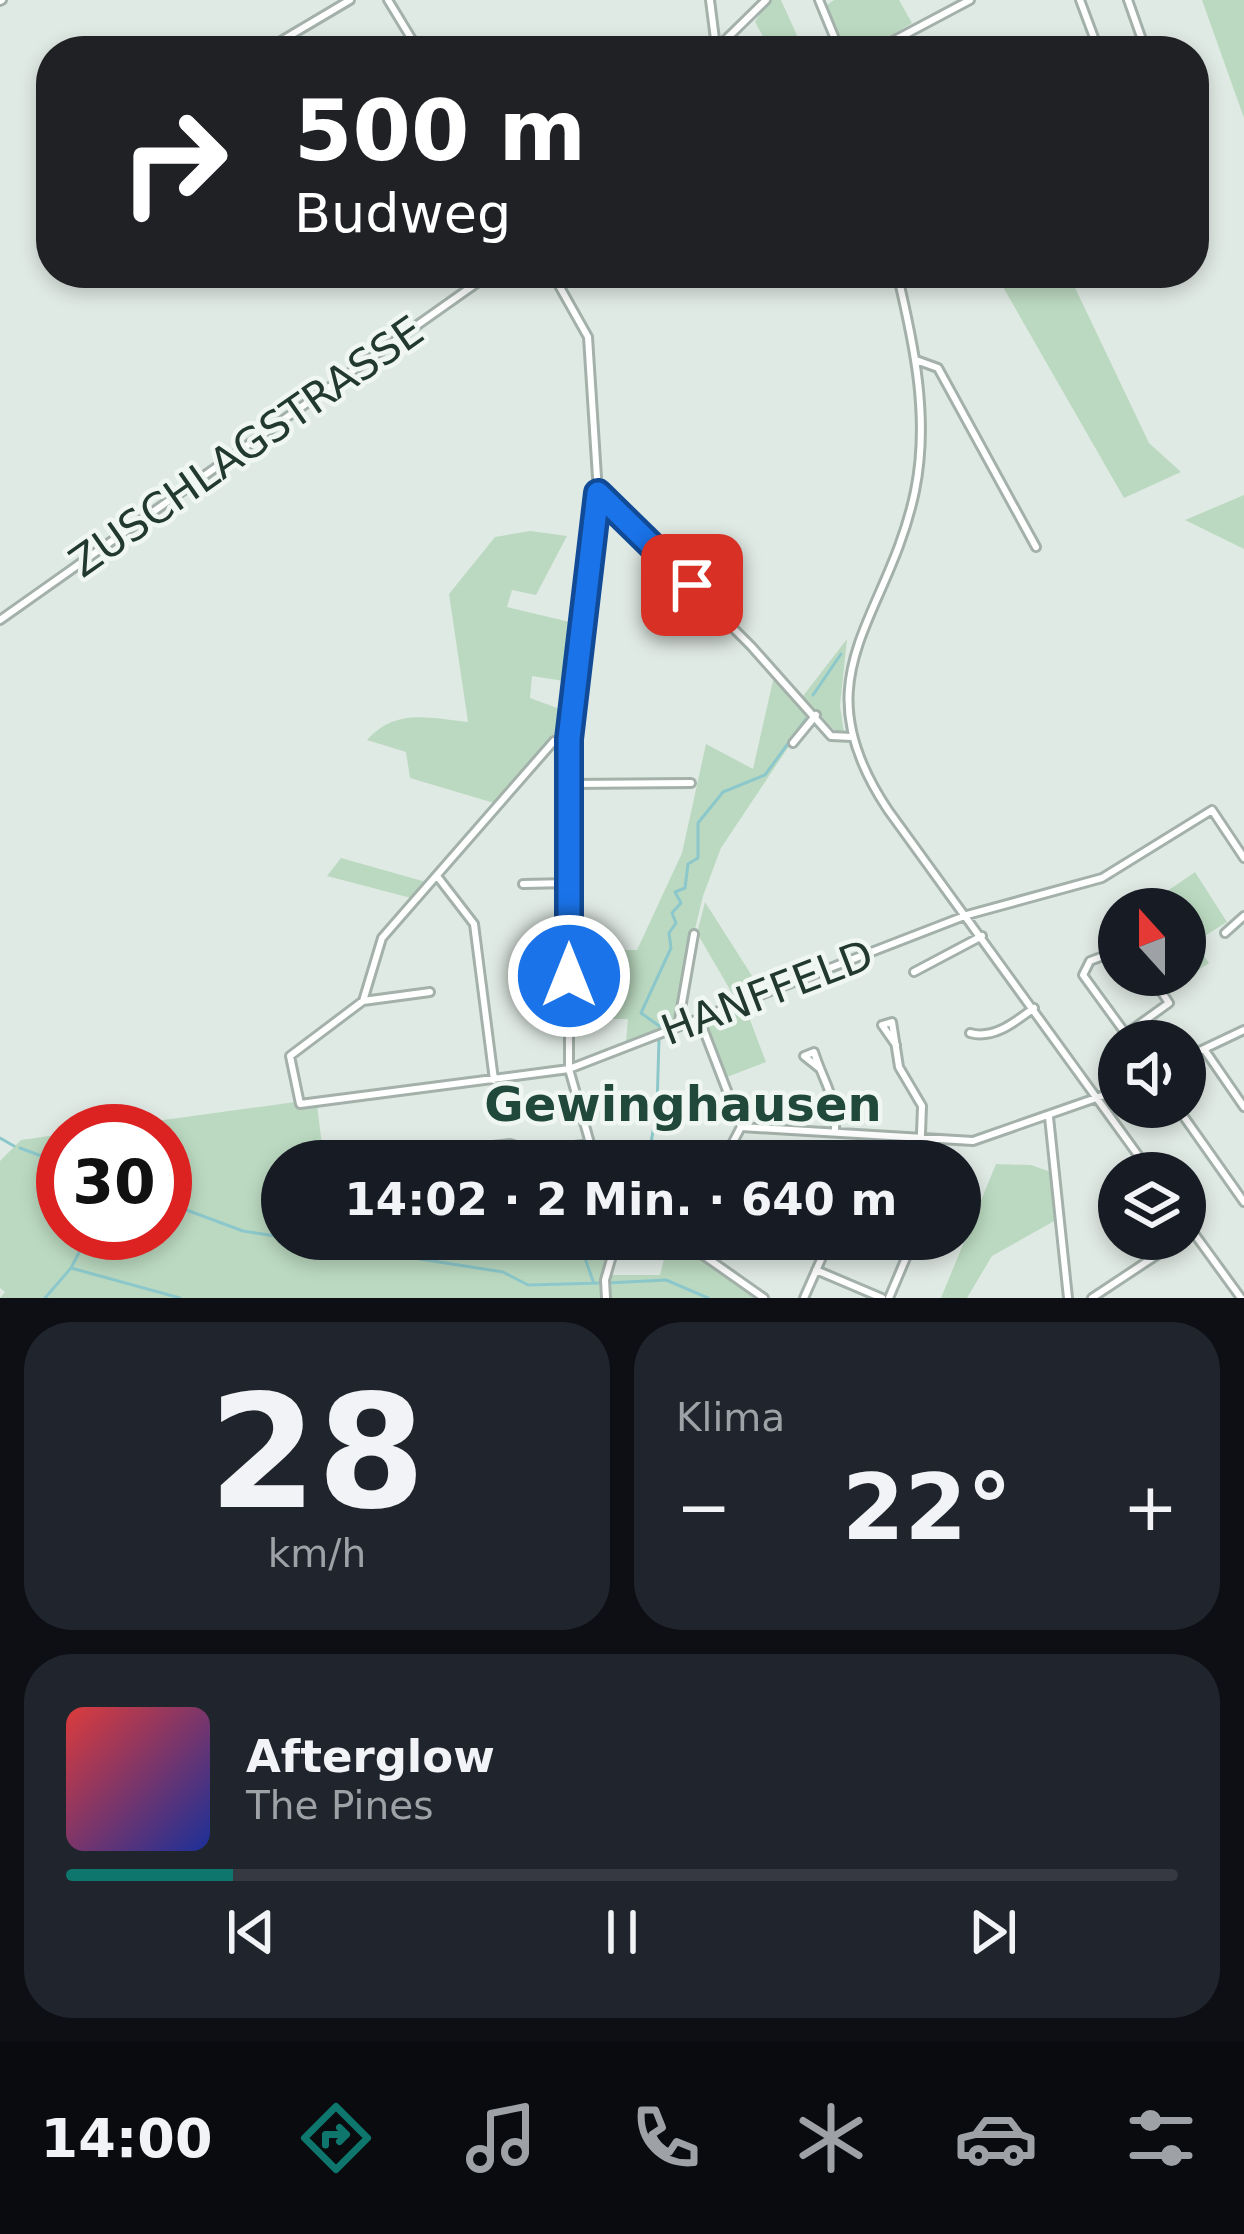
<!DOCTYPE html>
<html lang="de">
<meta charset="utf-8">
<style>
:root{--surface:#171b24;--page:#20242c;--text:#f1f3f6;--muted:#9ea1a6;--line:#363941;--accent:#0f766e}
body{margin:0;font-family:"DejaVu Sans",sans-serif;background:var(--page);color:var(--text);height:100vh;display:flex;flex-direction:column;font-size:45px;white-space:nowrap}
*{box-sizing:border-box;margin:0}
p{font-size:39px;color:var(--muted)}
.icon{flex:none;width:66px;height:66px;fill:none;stroke:currentColor;stroke-width:2;stroke-linecap:round;stroke-linejoin:round}
.map{position:relative;height:1298px;overflow:hidden}
.sheet{display:flex;flex-direction:column;gap:24px;padding:24px;background:#0d0f14;flex:1}
.sheet>*{flex:none}
.top-card{position:absolute;left:36px;top:36px;width:1173px;height:252px;border-radius:48px;box-shadow:0 6px 18px #0003;background:#202124;color:#fff;overflow:hidden}
.needle{width:78px;rotate:339deg}
.fabs{position:absolute;left:1098px;top:888px;display:grid;gap:24px}
.fabs a{display:grid;place-items:center;width:108px;height:108px;border-radius:50%;background:var(--surface);box-shadow:0 6px 18px #0003;font-size:60px}
.speed{position:absolute;left:36px;top:1104px;display:flex;gap:24px;font-size:60px;font-weight:700;text-align:center}
.speed>*{display:grid;place-content:center;width:156px;height:156px;border-radius:50%;background:var(--surface);box-shadow:0 6px 18px #0003;line-height:1}
.speed .limit{border:18px solid #d22;background:#fff;color:#111}
.pin{position:absolute;display:grid;place-items:center;width:102px;height:102px;color:#fff;margin:-51px;border-radius:24px;box-shadow:0 6px 18px #0006}
.me{position:absolute;width:132px;margin:-66px;rotate:0deg;stroke-linejoin:round;filter:drop-shadow(0 0 9px #0008)}
.turn{display:flex;align-items:center;gap:42px;height:252px;padding:0 60px;font-size:54px}
.turn .icon{width:156px;height:156px;stroke-width:2.5}
.turn b{display:block;font-size:84px;line-height:102px}
.big{font-size:90px;font-weight:700;line-height:1.1}
.sheet .tile{flex:1;display:flex;flex-direction:column;justify-content:center;gap:18px;min-width:0;padding:0 42px;border-radius:48px;background:var(--page)}
.sheet .dial{align-items:center;gap:0}
.dial b{font-size:156px;line-height:1}
.song{display:flex;align-items:center;gap:36px}
.cover{width:144px;height:144px;border-radius:18px;background:linear-gradient(135deg,hsl(0 70% 55%),hsl(230 70% 35%))}
.played{height:12px;border-radius:6px;background:linear-gradient(90deg,var(--accent) 15%,var(--line) 15%)}
.keys{display:flex;justify-content:space-around;direction:ltr}
.heat{display:flex;justify-content:space-between;align-items:center;font-size:66px;direction:ltr}
.sheet .tiles{flex:1;display:grid;gap:24px;grid-template-columns:1fr 1fr}
.tile:last-child{grid-column:span 2}
.trip{position:absolute;left:261px;top:1140px;width:720px;height:120px;border-radius:60px;background:var(--surface);box-shadow:0 6px 18px #0003;font-weight:700;line-height:120px;text-align:center}
.menu{display:flex;height:192px;justify-content:space-around;align-items:center;background:#090b0e;color:var(--muted)}
.menu .icon{width:84px;height:84px}
.menu .selected{color:var(--accent)}
.menu b{font-size:54px;color:var(--text)}
.map>svg:first-child{display:block}
.green{fill:#bbd9c0}
.lines{fill:none;stroke-linecap:round;stroke-linejoin:round}
.stream{stroke:#8cc8cb;stroke-width:3}
.minor-casing{stroke:#a3b1aa;stroke-width:12}
.minor{stroke:#fff;stroke-width:6}
.route-casing{stroke:#114b97;stroke-width:30}
.route{stroke:#1a73e8;stroke-width:21}
.labels{text-anchor:middle;stroke-width:9;stroke-linejoin:round;paint-order:stroke}
.street-label{font-size:42px;fill:#223930;stroke:#f0f7f3}
.quarter-label{font-size:48px;font-weight:bold;fill:#20493b;stroke:#f0f7f3}
</style>
<div class="map">
<svg width="1244" height="1298" viewBox="0 0 1244 1298">
<rect width="100%" height="100%" fill="#e0eae4"/>
<path class="green" d="M768,0H781L804,51H771L755,22Z
M834,0H899L912,23L865,51H845L827,5Z
M1202,0H1244V118Z
M995,273H1068L1149,443L1181,472L1124,498Z
M1244,495V549L1185,520Z
M530,531L567,536L536,595L512,590L507,607L578,624L570,682L532,676L530,698L568,712L564,728L494,803L410,778L406,752L367,740C396,708 429,718 468,722L449,594L495,537Z
M847,639L840,706L844,733L838,734L803,696Z
M774,676L809,716L721,848L703,896L672,1024L626,1042L628,1019H602V996L572,995V950H637L682,853L706,744L753,769Z
M341,858L426,882L411,898L327,876Z
M1195,872L1227,922L1195,942L1209,963L1181,981L1177,975H1185V909H1166L1170,905L1163,894Z
M705,902L761,990L736,1000L697,933Z
M744,1004L766,1062L727,1077L707,1024Z
M295,1102L297,1107L317,1105L324,1161H282V1239H613L602,1272V1298H0L5,1292L0,1288V1161L21,1140L63,1134V1233H165V1131H84Z
M996,1164L1031,1165L1051,1172L1056,1220L992,1256L967,1298H941Z
M667,1247L713,1262L757,1298H610L609,1275H660Z"/>
<g class="lines">
<path class="stream" d="M813,695L841,654
M662,1028L641,1013L671,948L669,933L676,923L672,913L681,903L675,892L685,888L688,864L698,858V823L723,792L765,775L806,719
M0,1138L14,1146
M20,1148L63,1164
M648,1161L657,1107L659,1039
M165,1202L243,1231L282,1237
M292,1239L503,1272L528,1285L601,1283
M586,1239L581,1247L593,1281
M71,1268L180,1298
M608,1283L666,1280L708,1298
M45,1298L71,1268L89,1233"/>
<defs>
<path id="minor" d="M388,0L419,51
M710,0L716,47
M819,0L840,51
M1080,0L1099,51
M1128,0L1146,51
M0,1L2,0
M264,51L350,0
M714,51L766,0
M874,51L970,0
M552,273L588,337L598,493L569,739V1069L595,1161
M897,273C914,344 930,418 915,491C888,621 797,674 888,810L1151,1173
M916,360L938,368L1036,547
M598,493L751,646L831,736L852,737
M0,620L491,273
M569,739L554,741L382,938L363,1001L290,1056L300,1104L569,1069L967,915L1102,878L1212,810L1244,858
M793,743L816,715
M571,784L691,783
M437,876L474,924L494,1080
M523,884L570,883
M1225,933L1244,916
M1119,950L1090,961L1083,975L1131,1041
M914,972L982,936
M363,1001L430,992
M699,1018L741,1127L723,1161
M678,1026L694,934
M970,1033C994,1040 1016,1021 1034,1008
M1126,1034L1169,1003L1150,975
M896,1045L882,1025L892,1022L899,1067L922,1106L920,1161
M1204,1049L1244,1107
M1185,1058L1244,1030
M819,1068L804,1056L814,1052C825,1086 836,1094 835,1132
M1177,1107L1244,1202
M1049,1117L1068,1298
M741,1127L973,1141L1119,1090
M424,1154L510,1144L532,1151L591,1144
M1185,1221L1241,1298
M617,1241L693,1248L764,1298
M816,1270L882,1298
M606,1298L605,1280L616,1242
M804,1298L830,1239
M889,1298L914,1239
M1092,1298L1181,1239"/>
</defs>
<use href="#minor" class="minor-casing"/>
<use href="#minor" class="minor"/>
</g>
<g class="lines">
<defs>
<path id="route" d="M569,976V739L598,493L692,585"/>
</defs>
<use href="#route" class="route-casing"/>
<use href="#route" class="route"/>
</g>
<g class="labels">
<g class="street-label">
<text transform="translate(246 446) rotate(-35)" y="15">ZUSCHLAGSTRASSE</text>
<text transform="translate(767 992) rotate(-21)" y="15">HANFFELD</text>
</g>
<g class="quarter-label">
<text x="683" y="1121">Gewinghausen</text>
</g>
</g>
</svg>
<div class="fabs">
<a><svg class="needle" viewBox="-14 -14 28 28"><path d="M0-13l5 13h-10z" fill="#e53935"/><path d="M0 13l5-13h-10z" fill="#9ea1a6"/></svg></a>
<a><svg class="icon" aria-label="sound" viewBox="0 0 24 24"><path d="M4 9h4l5-4v14l-5-4H4zM17 9q2 3 0 6"/></svg></a>
<a><svg class="icon" aria-label="layers" viewBox="0 0 24 24"><path d="M12 4l9 5-9 5-9-5zM3 14l9 5 9-5"/></svg></a>
</div>
<div class="speed"><div class="limit">30</div></div>
<div class="pin" style="left:692px;top:585px;background:#d93025"><svg class="icon" aria-label="arrive" viewBox="0 0 24 24"><path d="M6 21V4h12l-3 4 3 4H6"/></svg></div>
<svg class="me" style="left:569px;top:976px" viewBox="-20 -20 40 40"><circle r="17" fill="#1a73e8" stroke="#fff" stroke-width="3"/><path d="M0-11L8 9 0 5-8 9z" fill="#fff"/></svg>
<div class="trip">14:02 · 2 Min. · 640 m</div>
<div class="top-card">
<div class="turn"><svg class="icon" aria-label="right" viewBox="0 0 24 24"><path d="M7 20v-9h11M14 6l5 5-5 5"/></svg><div><b>500 m</b>Budweg</div></div>
</div>
</div>
<section class="sheet">
<div class="tiles">
<div class="tile dial"><b>28</b><p>km/h</p></div>
<div class="tile"><p>Klima</p>
<div class="heat"><a>−</a><b class="big">22°</b><a>+</a></div>
</div>
<div class="tile">
<div class="song"><i class="cover"></i><div><b>Afterglow</b><p>The Pines</p></div></div>
<div class="played"></div>
<div class="keys"><svg class="icon" aria-label="previous" viewBox="0 0 24 24"><path d="M18 5L8 12l10 7zM5 5v14"/></svg><svg class="icon" aria-label="pause" viewBox="0 0 24 24"><path d="M8 5v14M16 5v14"/></svg><svg class="icon" aria-label="next" viewBox="0 0 24 24"><path d="M6 5l10 7-10 7zM19 5v14"/></svg></div>
</div>
</div>
</section>
<nav class="menu">
<b>14:00</b>
<svg class="icon selected" aria-label="directions" viewBox="0 0 24 24"><path d="M12 3l9 9-9 9-9-9zM9 14v-3h6M13 9l2 2-2 2"/></svg>
<svg class="icon" aria-label="music" viewBox="0 0 24 24"><path d="M9 18V5l10-2v13"/><circle cx="6" cy="18" r="3"/><circle cx="16" cy="16" r="3"/></svg>
<svg class="icon" aria-label="phone" viewBox="0 0 24 24"><path d="M5 4h4l2 5-3 2q2 4 5 5l2-3 5 2v4C11 20 4 13 5 4z"/></svg>
<svg class="icon" aria-label="climate" viewBox="0 0 24 24"><path d="M12 3v18M4 7l16 10M4 17L20 7"/></svg>
<svg class="icon" aria-label="car" viewBox="0 0 24 24"><path d="M5 17H2v-5l4-1 3-4h7l3 4 3 1v5h-3M9 17h6M6 11h13"/><circle cx="7" cy="17" r="2"/><circle cx="17" cy="17" r="2"/></svg>
<svg class="icon" aria-label="filters" viewBox="0 0 24 24"><path d="M4 7h16M4 17h16"/><circle cx="9" cy="7" r="2"/><circle cx="15" cy="17" r="2"/></svg>
</nav>
